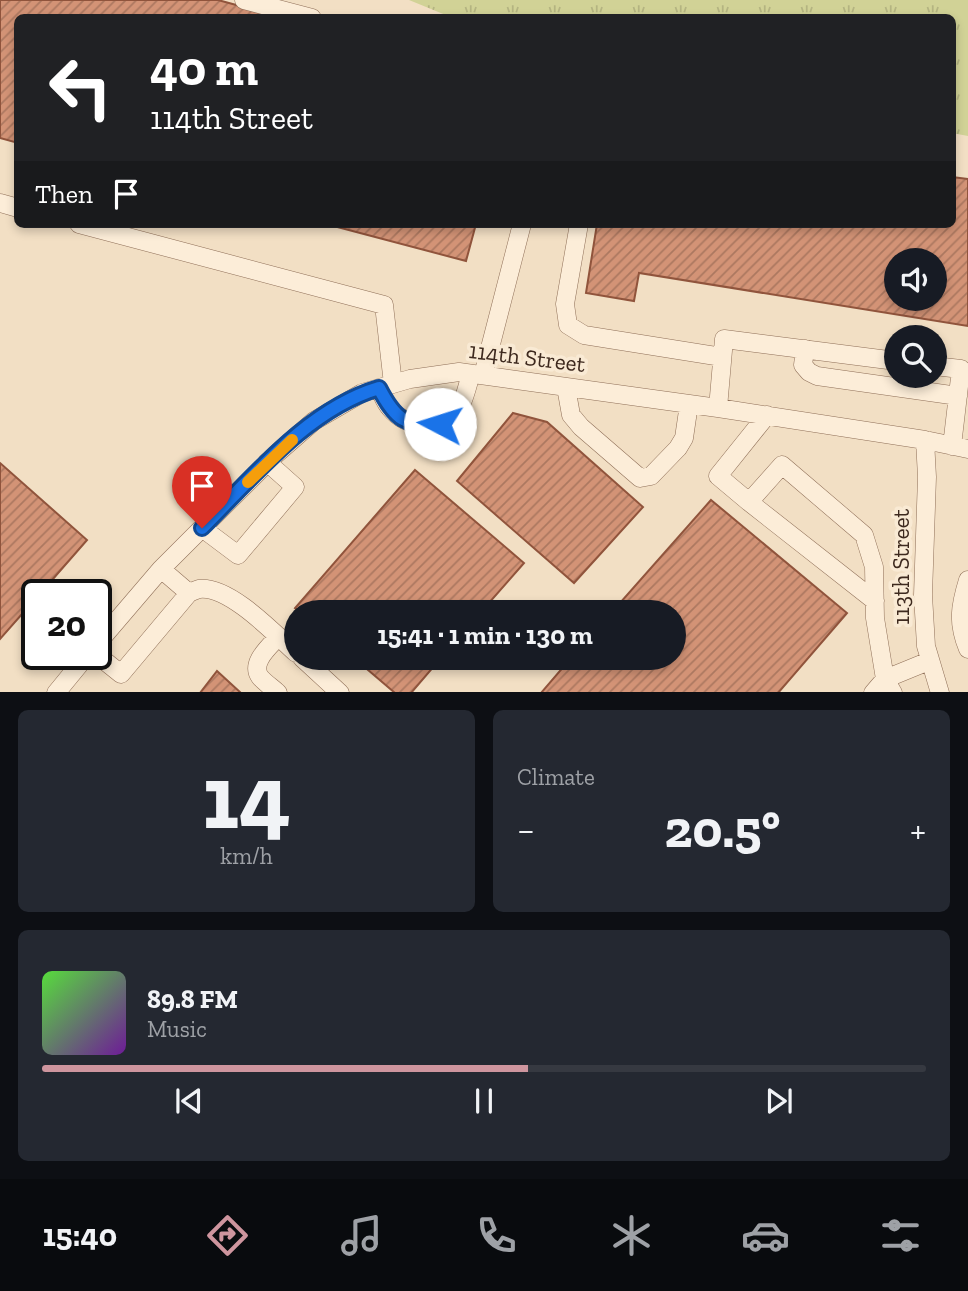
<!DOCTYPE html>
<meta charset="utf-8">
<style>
:root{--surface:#171b24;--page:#242831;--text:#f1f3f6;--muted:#9ea1a6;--line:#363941;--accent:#ce959e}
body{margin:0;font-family:"Zilla Slab",serif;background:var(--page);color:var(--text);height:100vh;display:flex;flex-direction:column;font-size:26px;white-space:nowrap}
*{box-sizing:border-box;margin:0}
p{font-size:23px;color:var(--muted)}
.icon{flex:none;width:38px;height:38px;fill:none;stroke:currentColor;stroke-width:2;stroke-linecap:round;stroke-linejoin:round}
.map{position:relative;height:692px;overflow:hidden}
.panel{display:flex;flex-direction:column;gap:18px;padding:18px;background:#0d0f14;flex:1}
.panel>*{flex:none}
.banner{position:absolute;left:14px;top:14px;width:942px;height:214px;border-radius:10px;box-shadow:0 4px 10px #0003;background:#202124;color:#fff;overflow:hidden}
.controls{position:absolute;left:884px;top:248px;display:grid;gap:14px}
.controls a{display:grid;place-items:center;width:63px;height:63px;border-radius:50%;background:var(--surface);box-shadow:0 4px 10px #0003;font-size:35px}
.speed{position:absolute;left:21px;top:579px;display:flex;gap:14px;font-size:35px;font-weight:700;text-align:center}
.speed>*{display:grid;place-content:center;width:91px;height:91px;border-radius:50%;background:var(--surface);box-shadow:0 4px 10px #0003;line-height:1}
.speed .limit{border:4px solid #111;border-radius:10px;background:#fff;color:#111}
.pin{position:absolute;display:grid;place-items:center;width:60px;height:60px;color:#fff;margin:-72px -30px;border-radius:50% 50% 50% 0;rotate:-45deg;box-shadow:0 0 7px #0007}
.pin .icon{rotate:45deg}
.me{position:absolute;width:77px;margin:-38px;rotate:275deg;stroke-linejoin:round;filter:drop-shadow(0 0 5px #0008)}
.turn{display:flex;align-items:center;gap:24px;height:147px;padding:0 21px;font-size:32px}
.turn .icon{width:91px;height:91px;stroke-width:2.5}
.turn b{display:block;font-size:49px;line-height:60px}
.then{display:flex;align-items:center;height:66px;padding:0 21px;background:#0003;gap:14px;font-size:26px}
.big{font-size:52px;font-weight:800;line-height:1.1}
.panel .tile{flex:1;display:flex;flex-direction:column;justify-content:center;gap:10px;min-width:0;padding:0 24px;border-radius:10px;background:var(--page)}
.panel .dial{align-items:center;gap:0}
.dial b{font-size:91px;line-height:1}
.song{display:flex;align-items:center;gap:21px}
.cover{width:84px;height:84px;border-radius:10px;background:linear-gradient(135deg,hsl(110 70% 55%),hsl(280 70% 35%))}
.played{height:7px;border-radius:4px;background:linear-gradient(90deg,var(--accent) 55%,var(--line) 55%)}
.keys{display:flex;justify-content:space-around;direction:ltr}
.heat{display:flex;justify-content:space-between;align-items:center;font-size:38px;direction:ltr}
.panel .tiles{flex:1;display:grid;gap:18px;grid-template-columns:1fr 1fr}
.tile:last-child{grid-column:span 2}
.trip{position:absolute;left:284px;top:600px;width:402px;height:70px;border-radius:35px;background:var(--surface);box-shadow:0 4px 10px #0003;font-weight:800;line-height:70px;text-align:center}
.dock{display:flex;height:112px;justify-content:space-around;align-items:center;background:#090b0e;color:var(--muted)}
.dock .icon{width:49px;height:49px}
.dock .on{color:var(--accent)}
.dock b{font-size:32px;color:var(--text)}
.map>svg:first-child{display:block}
.grass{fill:url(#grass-tufts)}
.building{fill:url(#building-hatch);stroke:#90543c;stroke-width:2;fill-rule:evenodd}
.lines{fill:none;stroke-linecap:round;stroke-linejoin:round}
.minor-casing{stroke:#8f6f58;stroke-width:19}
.minor{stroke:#fcedd8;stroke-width:18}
.route-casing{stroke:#114b97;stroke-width:18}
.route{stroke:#1a73e8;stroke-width:12}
.slow{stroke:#f59e0b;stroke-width:12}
.labels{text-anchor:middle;stroke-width:7;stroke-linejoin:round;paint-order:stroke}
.street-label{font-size:23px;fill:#3d291e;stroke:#f9ead4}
</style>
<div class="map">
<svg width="968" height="693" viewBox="0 0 968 693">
<defs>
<pattern id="grass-tufts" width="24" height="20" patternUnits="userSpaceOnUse" patternTransform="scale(1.75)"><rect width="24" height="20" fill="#d1d296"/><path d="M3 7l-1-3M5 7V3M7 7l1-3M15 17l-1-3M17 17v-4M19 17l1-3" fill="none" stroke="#b4b481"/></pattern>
<pattern id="building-hatch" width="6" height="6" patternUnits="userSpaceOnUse" patternTransform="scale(1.75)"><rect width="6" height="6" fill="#d39376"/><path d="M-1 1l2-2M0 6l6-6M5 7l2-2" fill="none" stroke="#ac7860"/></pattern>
</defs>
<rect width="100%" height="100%" fill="#f2dfc4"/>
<path class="grass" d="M409,0H968V136L952,133V18H453Z"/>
<path class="building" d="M0,0H218L284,18H18V143L0,138Z
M952,177L968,179V326L639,273L634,301L586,293L597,224H952ZM896,261H934V299H896Z
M326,224H476L466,261Z
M513,413L547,422L643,507L574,583L457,481Z
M0,463L87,540L39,595H37V597L0,639Z
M415,470L524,563L481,612H300L295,608Z
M711,500L847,613L778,693H541L571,658H674V612H612Z
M354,658H441L411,693H395Z
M217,671L241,693H200Z"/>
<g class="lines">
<defs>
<path id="minor" d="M244,0L312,18
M0,203L18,208
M79,224L384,305L393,384
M579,224L565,304L568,325L584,335L722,357
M805,349L803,365L809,372L817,376L958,396
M934,366L961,369L952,446
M483,375L522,224
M566,387L571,415L581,427L640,478L651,476L678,448L684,438L689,404
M379,388C382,394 385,403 390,408C407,429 440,432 458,410C464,403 468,383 471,374
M718,408L724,339L896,361
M925,440L927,477L923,595L926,646L940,693
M749,502L718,476L767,415
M202,528L238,555L295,487L267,462
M968,580C960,606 957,623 968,649
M189,593C192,592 195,590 199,589C229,585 275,634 296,653
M875,601L749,502L782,465L864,535L874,567L875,618L885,679L929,661
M278,637C269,647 250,663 260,677C265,683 273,688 278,693
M96,645L161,569L275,455L314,421L362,393L410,379L459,372L718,408L925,440L968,449
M96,654L121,674L189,593L161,569
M302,658L340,693
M56,693L88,654
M873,693L885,679L893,693"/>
</defs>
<use href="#minor" class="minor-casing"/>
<use href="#minor" class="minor"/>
</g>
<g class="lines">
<defs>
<path id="route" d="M202,528C253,477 308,409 379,388C395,419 405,427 440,424"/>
</defs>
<use href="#route" class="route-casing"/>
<use href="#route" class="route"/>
<path class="slow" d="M248,482L292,440"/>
</g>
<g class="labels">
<g class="street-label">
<text transform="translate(527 357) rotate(7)" y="8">114th Street</text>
<text transform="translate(901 567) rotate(-90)" y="8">113th Street</text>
</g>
</g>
</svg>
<div class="controls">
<a><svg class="icon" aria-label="sound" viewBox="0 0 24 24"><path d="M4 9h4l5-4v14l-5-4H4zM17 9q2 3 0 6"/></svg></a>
<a><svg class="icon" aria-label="search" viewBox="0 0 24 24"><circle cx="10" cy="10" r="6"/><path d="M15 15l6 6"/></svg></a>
</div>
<div class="speed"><div class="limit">20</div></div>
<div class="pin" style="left:202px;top:528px;background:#d93025"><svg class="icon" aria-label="arrive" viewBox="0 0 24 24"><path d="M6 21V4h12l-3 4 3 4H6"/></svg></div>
<svg class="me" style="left:440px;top:424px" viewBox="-20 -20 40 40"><circle r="19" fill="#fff"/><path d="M0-13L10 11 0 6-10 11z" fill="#1a73e8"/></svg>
<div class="trip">15:41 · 1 min · 130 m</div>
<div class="banner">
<div class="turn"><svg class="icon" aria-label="left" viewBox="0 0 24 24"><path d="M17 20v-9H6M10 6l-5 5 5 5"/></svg><div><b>40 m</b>114th Street</div></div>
<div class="then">Then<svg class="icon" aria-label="arrive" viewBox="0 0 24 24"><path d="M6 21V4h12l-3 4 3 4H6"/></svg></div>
</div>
</div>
<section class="panel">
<div class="tiles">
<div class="tile dial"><b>14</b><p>km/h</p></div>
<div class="tile"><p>Climate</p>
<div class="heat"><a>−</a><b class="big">20.5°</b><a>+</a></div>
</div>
<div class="tile">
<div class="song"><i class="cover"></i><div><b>89.8 FM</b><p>Music</p></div></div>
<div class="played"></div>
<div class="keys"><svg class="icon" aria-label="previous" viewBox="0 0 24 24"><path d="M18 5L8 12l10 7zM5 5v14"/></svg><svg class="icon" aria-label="pause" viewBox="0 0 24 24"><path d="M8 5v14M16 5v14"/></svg><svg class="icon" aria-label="next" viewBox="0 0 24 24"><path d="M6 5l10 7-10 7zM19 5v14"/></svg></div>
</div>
</div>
</section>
<nav class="dock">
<b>15:40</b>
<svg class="icon on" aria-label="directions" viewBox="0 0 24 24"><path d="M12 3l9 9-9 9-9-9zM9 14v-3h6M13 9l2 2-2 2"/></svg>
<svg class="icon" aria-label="music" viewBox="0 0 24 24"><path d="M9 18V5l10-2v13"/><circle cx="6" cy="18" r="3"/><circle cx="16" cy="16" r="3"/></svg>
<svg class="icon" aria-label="phone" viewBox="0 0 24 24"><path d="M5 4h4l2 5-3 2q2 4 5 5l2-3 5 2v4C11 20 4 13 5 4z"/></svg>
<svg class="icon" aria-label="climate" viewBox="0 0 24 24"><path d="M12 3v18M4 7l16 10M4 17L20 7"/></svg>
<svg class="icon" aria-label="car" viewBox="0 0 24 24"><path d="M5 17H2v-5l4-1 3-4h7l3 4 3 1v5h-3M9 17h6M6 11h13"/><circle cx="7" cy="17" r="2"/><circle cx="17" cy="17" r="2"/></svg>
<svg class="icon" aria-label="filters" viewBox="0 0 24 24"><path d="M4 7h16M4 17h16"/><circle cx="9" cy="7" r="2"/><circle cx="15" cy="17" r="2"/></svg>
</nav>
